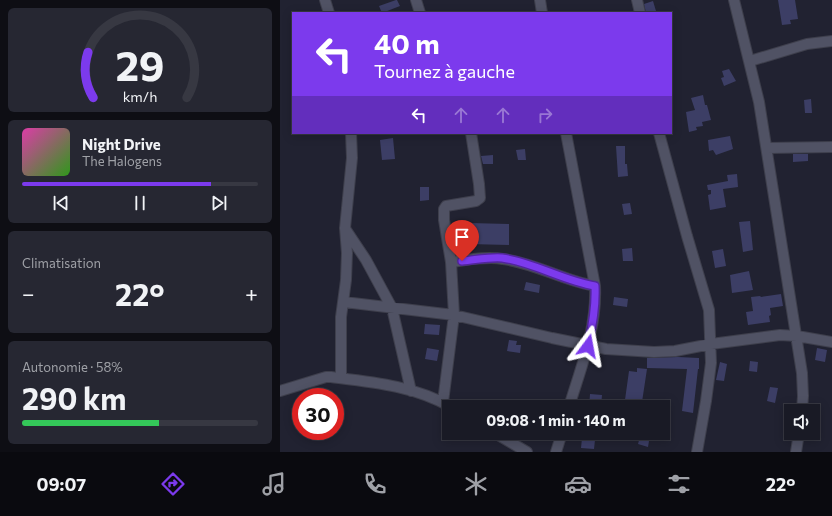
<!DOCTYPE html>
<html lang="fr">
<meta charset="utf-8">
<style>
:root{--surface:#191a25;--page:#262732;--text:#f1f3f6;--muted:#9fa1a7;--line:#373842;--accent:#7c3aed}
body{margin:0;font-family:Commissioner,sans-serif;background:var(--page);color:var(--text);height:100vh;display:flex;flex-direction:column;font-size:15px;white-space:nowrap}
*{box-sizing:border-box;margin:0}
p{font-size:13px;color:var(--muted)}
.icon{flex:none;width:22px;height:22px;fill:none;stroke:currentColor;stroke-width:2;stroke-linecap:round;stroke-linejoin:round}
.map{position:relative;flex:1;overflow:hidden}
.details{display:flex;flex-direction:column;gap:8px;padding:8px;background:#0e0e14;width:280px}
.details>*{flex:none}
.banner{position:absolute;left:12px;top:12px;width:380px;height:122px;border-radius:0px;box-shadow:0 2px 10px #0003,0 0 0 1px var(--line);background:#7c3aed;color:#fff;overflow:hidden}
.tools{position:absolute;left:504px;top:404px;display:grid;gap:8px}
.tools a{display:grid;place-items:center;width:36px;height:36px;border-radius:0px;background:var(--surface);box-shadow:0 2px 10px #0003,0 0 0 1px var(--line);font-size:20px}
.speed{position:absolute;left:12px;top:388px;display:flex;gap:8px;font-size:20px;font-weight:700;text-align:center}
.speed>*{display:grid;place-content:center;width:52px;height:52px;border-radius:50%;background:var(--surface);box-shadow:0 2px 10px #0003,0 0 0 1px var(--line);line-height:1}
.speed .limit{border:6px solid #d22;background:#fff;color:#111}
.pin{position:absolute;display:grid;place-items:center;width:34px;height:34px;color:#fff;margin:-41px -17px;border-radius:50% 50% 50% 0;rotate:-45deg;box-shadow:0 0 4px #0007}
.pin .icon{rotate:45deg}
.me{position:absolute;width:44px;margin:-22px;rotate:13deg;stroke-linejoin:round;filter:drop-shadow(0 0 3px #0008)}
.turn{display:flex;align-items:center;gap:14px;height:84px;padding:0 16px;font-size:18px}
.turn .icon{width:52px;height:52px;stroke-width:2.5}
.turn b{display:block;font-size:28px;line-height:34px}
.lanes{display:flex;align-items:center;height:38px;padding:0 16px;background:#0003;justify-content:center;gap:20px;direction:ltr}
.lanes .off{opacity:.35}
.big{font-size:30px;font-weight:700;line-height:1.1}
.details .tile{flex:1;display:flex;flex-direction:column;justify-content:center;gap:6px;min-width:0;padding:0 14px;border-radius:6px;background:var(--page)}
.details .dial{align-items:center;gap:0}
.dial svg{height:104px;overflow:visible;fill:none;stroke:var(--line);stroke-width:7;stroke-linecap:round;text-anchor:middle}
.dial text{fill:var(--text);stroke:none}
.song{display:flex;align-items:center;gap:12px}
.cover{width:48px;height:48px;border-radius:6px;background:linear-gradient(135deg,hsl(320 70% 55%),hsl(110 70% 35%))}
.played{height:4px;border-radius:2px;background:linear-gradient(90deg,var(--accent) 80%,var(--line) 80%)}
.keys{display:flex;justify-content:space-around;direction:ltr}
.heat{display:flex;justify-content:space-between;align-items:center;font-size:22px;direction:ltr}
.charge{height:6px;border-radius:3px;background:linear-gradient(90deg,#34c759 58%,var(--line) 0)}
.trip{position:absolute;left:162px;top:400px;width:228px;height:40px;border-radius:0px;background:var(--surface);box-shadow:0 2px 10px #0003,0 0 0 1px var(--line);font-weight:700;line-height:40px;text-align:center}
.dock{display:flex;height:64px;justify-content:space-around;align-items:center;background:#0a0a0f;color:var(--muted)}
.dock .icon{width:28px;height:28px}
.dock .current{color:var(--accent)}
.dock b{font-size:18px;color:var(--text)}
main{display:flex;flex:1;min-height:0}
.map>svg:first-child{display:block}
.building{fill:#3c3e65}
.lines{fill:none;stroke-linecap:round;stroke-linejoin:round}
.minor-casing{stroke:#3e3f4c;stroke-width:12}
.minor{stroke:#505264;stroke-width:10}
.route-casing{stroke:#51269a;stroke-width:10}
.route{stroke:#7c3aed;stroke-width:7}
</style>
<main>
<section class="details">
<div class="tile dial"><svg viewBox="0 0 100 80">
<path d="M14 69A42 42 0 1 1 86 69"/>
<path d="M14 69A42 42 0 0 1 10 34" stroke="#7c3aed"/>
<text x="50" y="56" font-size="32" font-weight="700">29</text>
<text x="50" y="72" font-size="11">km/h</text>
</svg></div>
<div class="tile">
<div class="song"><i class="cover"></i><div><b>Night Drive</b><p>The Halogens</p></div></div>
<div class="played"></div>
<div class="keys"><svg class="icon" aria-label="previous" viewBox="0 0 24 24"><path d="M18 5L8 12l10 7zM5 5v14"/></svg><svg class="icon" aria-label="pause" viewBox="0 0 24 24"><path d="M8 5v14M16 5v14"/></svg><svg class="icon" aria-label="next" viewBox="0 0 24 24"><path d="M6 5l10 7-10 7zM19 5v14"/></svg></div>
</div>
<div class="tile"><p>Climatisation</p>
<div class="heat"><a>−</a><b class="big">22°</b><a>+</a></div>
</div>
<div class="tile"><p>Autonomie · 58%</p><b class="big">290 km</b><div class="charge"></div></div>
</section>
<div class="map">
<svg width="552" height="452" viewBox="0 0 552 452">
<rect width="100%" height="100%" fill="#212231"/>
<path class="building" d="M116,0H117L120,6L102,13L99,6Z
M498,0H515L518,19L510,20L511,24L502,25Z
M373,1L376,11L366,13L364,4Z
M449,69L456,81L444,86L441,78L444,77L442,71Z
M423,95L425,105H427L431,120L422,122L423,126L416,127L417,130L409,132L406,112L415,110L411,98Z
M531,99L532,113H525L524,100Z
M450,136L453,149L436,155L433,150L429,151L428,140Z
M113,138L115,159L102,160L100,140Z
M336,146H345V164H347L348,176L338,177Z
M245,149L246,160H238L236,150Z
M513,154H528V161L513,162Z
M213,155V164H203L201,156Z
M457,174L458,187L443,189L446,207L430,210L428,195L431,194V190H428L427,185L448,181L447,175Z
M140,187H149V200L140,201Z
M350,203L352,214L344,215L342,204Z
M470,221L473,250L463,252L459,222Z
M189,223L229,224V245L188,244Z
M352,248L353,261H343L342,249Z
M443,249L446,266L435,268L432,251Z
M469,271L473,290L452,293L450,275Z
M246,282L260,285L259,293L244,290Z
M501,294L503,306L490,308L491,315L489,316L490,322L468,325L466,312L473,311L471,297L480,296L481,297Z
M334,297L348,299L347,307L333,305Z
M145,324L160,325L159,335L144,334Z
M229,340L237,341L236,345H241L240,353L227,351Z
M147,348L159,350L157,361L145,359Z
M537,348L547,350L545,362L535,360Z
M398,357L419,358V369H418L413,413L402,411L407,369L367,368V358Z
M470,361L478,362L477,372L469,371Z
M440,362L447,364L444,381L436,380Z
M357,368L367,369L362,402L358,401V407H344L349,371L357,372Z
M490,387L498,388L495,403L487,401Z
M310,394L322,395L321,407H309Z
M361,433L370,435L368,447L358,444Z
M302,438L315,440L314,449L301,448Z"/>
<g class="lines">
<defs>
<path id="minor" d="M45,0L49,13
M136,0L140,13
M260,0L262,13
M357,0L360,13
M454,0L479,102L522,373L523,396L522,411
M470,61L527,44L552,41
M286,133L315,286C317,328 301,367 289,407
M379,133L407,236L429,310L431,363L426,401L417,452
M487,148L552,147
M66,230L86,260L112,308L131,391
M171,262C188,260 206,256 223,259C255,263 284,281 315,286
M64,302L174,315L272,338L326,349L374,352L395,351L431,344L500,335L517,336L552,342
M61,378V317L66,280L67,253L65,228L72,158L71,133
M0,391L46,377H51C92,382 135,386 171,407
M163,402L174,315L171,262L164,220V209L166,206L196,201L200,198L199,184L191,133
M215,433L247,452
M276,452L282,433
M516,452L519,433"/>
</defs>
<use href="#minor" class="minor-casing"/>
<use href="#minor" class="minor"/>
</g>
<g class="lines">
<defs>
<path id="route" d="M182,261C195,260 209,257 222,258C253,262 284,281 315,286C316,307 312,326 308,346"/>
</defs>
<use href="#route" class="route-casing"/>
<use href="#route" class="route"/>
</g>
</svg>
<div class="tools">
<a><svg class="icon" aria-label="sound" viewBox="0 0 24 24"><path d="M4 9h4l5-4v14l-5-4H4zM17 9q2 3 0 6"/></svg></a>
</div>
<div class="speed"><div class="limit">30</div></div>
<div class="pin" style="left:182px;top:261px;background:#d93025"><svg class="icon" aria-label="arrive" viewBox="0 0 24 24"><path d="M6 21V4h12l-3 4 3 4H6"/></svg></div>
<svg class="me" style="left:308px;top:346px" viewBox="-20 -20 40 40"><path d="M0-17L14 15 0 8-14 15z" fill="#7c3aed" stroke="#fff" stroke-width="4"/></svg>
<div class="trip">09:08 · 1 min · 140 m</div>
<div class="banner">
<div class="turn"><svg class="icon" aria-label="left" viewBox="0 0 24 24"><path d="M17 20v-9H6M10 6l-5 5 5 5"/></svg><div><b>40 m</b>Tournez à gauche</div></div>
<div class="lanes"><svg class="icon" aria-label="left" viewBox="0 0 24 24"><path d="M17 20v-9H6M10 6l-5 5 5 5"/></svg><svg class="icon off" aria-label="ahead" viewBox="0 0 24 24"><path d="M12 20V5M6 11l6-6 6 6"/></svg><svg class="icon off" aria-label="ahead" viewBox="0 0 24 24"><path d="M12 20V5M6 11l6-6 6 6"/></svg><svg class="icon off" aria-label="right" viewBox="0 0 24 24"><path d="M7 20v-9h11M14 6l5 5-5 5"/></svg></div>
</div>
</div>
</main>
<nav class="dock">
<b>09:07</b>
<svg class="icon current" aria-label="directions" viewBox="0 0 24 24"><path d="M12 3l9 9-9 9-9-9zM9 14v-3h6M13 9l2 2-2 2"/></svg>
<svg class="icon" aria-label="music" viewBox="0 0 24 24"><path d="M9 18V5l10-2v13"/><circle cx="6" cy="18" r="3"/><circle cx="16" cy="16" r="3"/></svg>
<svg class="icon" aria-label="phone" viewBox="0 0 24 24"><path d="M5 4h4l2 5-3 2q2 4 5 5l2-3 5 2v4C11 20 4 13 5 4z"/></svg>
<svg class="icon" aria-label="climate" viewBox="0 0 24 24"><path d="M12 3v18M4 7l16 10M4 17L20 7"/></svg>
<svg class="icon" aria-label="car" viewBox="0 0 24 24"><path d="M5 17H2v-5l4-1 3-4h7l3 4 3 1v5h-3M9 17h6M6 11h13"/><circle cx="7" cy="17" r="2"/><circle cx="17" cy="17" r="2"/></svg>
<svg class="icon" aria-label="filters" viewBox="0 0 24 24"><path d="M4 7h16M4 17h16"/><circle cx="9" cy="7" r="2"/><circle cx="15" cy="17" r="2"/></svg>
<b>22°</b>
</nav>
